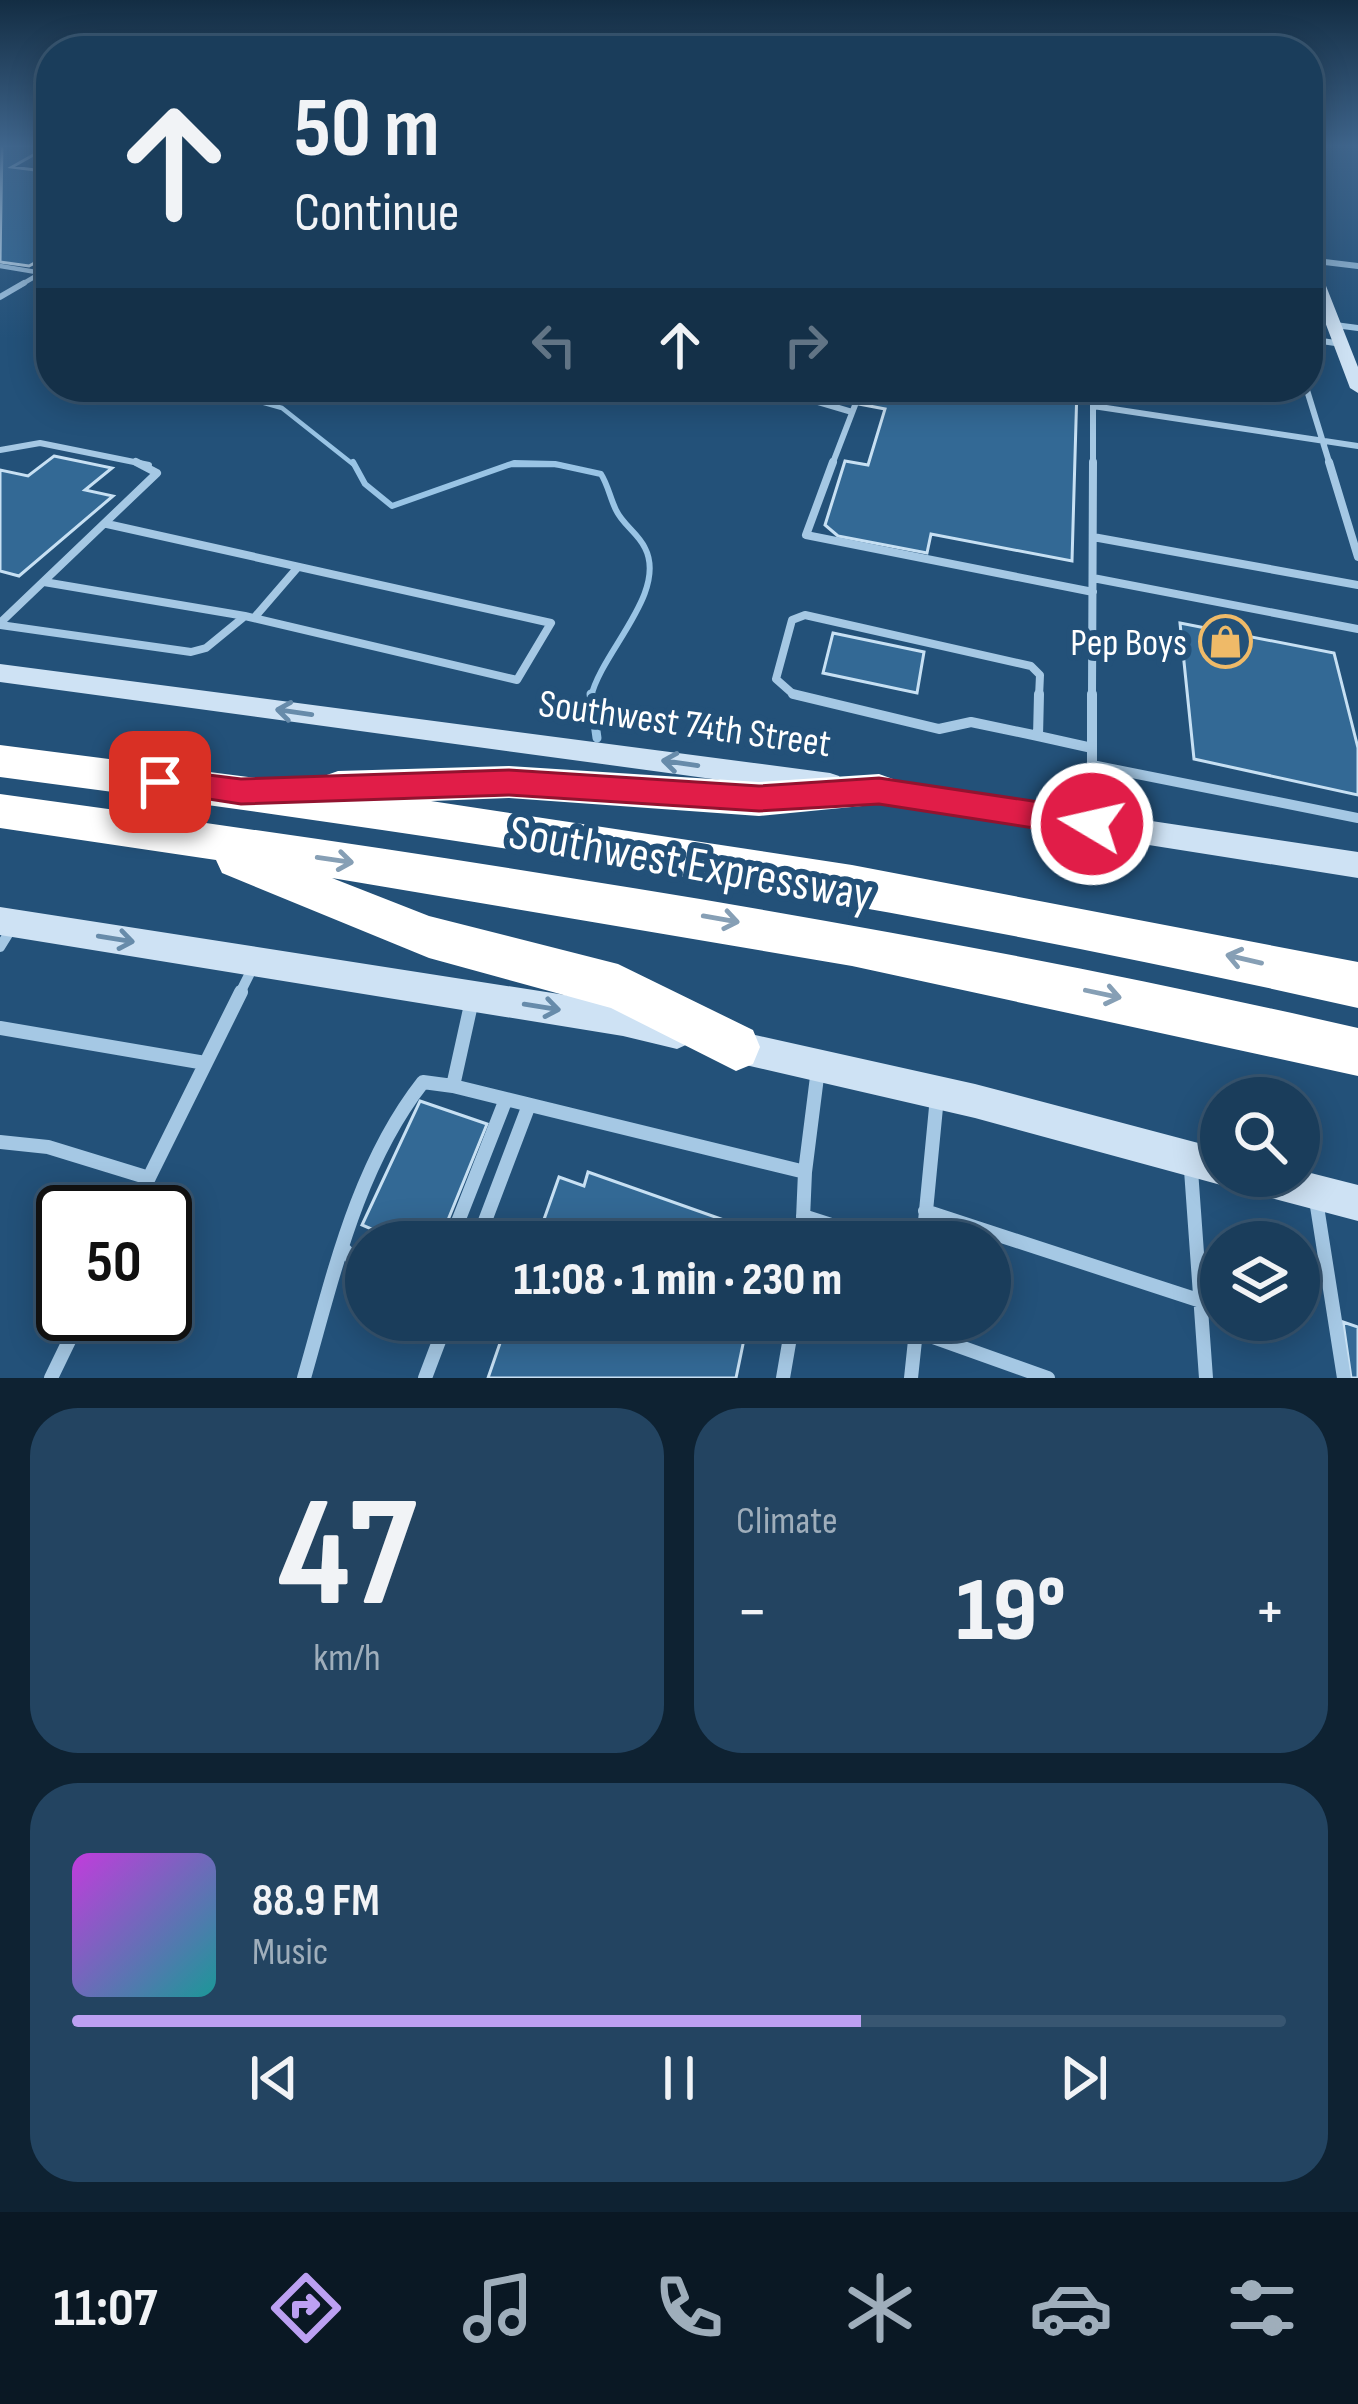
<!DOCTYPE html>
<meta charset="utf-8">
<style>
:root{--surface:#1a3d5b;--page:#234461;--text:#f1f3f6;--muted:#9faebb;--line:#385671;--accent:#bca0f2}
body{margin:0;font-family:"Sofia Sans Condensed",sans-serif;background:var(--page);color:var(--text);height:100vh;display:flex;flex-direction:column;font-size:45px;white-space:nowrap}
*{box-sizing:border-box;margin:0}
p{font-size:39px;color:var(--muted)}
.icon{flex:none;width:66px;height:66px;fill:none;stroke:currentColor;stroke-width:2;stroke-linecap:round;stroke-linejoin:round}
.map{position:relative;height:1378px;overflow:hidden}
.panel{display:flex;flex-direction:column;gap:30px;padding:30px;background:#0e2232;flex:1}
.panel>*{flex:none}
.hud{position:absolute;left:36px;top:36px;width:1287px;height:366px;border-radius:48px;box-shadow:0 6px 30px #0003,0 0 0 3px var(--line);background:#1a3d5b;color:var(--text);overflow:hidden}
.fabs{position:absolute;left:1200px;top:1077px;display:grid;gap:24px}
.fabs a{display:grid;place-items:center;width:120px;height:120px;border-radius:50%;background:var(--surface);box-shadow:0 6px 30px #0003,0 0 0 3px var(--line);font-size:60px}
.speed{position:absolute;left:36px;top:1185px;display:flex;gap:24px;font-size:60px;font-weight:700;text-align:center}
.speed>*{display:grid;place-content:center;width:156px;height:156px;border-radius:50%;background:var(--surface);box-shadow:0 6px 30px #0003,0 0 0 3px var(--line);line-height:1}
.speed .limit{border:6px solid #111;border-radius:18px;background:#fff;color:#111}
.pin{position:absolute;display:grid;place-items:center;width:102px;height:102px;color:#fff;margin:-51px;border-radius:24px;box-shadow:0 6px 18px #0006}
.me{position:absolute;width:132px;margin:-66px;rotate:279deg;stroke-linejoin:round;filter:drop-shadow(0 0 9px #0008)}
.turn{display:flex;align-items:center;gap:42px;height:252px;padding:0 60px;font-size:54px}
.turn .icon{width:156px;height:156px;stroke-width:2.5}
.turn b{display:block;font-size:84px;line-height:102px}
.lanes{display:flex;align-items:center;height:114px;padding:0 60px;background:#0003;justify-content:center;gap:60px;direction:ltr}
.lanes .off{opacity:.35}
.big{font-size:90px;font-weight:800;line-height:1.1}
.panel .card{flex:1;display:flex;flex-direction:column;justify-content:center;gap:18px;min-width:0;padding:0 42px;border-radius:48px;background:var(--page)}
.panel .dial{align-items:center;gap:0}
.dial b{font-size:156px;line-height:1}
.song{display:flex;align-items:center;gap:36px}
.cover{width:144px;height:144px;border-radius:18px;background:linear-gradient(135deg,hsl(290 70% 55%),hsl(180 70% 35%))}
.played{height:12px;border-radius:6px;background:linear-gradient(90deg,var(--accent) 65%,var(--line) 65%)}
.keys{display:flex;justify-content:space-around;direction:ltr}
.heat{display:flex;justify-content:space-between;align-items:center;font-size:66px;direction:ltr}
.panel .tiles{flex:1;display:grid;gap:30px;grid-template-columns:1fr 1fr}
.card:last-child{grid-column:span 2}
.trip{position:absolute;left:345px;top:1221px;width:666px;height:120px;border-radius:60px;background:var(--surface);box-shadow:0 6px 30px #0003,0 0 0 3px var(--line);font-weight:800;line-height:120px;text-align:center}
.menu{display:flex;height:192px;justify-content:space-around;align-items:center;background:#0a1824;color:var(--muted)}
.menu .icon{width:84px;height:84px}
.menu .current{color:var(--accent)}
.menu b{font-size:54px;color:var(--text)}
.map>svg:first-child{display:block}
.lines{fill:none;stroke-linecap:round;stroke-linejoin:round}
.stream-far2{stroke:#99c4e5;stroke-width:4.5}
.stream-far1{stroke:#99c4e5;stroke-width:6}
.stream{stroke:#99c4e5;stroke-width:9}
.building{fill:#336995;stroke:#c7e0f3;stroke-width:3}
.lane-far4{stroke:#a5c8e4;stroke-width:4.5}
.lane-far3{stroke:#a5c8e4;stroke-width:6}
.lane-far2{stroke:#a5c8e4;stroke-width:8}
.lane-far1{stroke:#a5c8e4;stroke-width:10}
.lane{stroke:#a5c8e4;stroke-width:14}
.street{stroke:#a5c8e4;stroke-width:6}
.secondary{fill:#cee2f4;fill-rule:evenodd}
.highway{fill:#fff;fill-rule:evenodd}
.oneway{stroke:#678baa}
.oneway2{stroke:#869fb5}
.route{fill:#e11d48;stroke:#92132f;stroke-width:3}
.labels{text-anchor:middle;stroke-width:12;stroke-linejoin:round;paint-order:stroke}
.poi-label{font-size:39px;fill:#fff;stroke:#235179;text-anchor:end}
.street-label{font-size:39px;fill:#fff;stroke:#235179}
.near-street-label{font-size:48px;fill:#fff;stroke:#235179}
</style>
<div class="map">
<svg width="1358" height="1378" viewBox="0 0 1358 1378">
<rect width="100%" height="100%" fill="#235179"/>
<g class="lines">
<path class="stream-far2" d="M207,387L282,408L354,465
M507,465H561"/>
<path class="stream-far1" d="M353,462L365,484L392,506L514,463L555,464L601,474C608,485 610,498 616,510C623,525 638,533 645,548C668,593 601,652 591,697"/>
<path class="stream" d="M591,694L597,738"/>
</g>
<path class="building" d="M2,145H51L12,167L51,172V254L29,266L0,262Z
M864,387H1077L1072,561L931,534L927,553L838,536L825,525L845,461L868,465L885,409L859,404Z
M54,456L112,468L85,490L113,496L19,576L0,571V470L28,476Z
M1180,623L1334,653L1358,748V795L1194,759Z
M833,633L924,652L917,693L823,673Z
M420,1101L487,1124L439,1242H369L374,1230L362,1225Z
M588,1172L738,1225L735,1241L739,1242H536L559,1177L584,1186Z
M508,1320H748L736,1378H488Z
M1343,1322L1358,1327V1378H1351Z"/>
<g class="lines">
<path class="lane-far4" d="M0,266L42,273
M19,286L51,267"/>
<path class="lane-far3" d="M0,297L24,283
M1335,325L1358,328
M1308,339L1342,344
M741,387L781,390
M1306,387L1330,465
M781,391L852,412
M1093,406L1358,446
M0,450L40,443L149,465
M832,465L862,387
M1093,465V387"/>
<path class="lane-far2" d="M833,462L806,535L1093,592
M1329,462L1358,557
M1093,537L1358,585
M1093,578L1358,629
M44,582L245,616
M254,618L298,567
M0,623L157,473L136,462
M0,625L191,652L206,648L245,616L517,680L551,623L107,524
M805,697L793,694L776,679L792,620L805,615L1031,666L1040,675L1039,697
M1092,697L1093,462"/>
<path class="lane-far1" d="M793,694L939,729L971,722L1038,736
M1038,736L1092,748
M1038,736L1039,694
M1092,765L1358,818
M1092,824V694
M0,947L13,926
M239,995L254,965"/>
<path class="lane" d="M472,1000L453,1086L805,1172L818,1069
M0,1028L205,1063
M0,1142L48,1147L149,1178
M1191,1170L1206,1378
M1316,1200L1344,1378
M925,1211L1201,1301
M132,1212L241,992
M803,1216L884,1242
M450,1242L506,1099
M477,1242L529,1105
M802,1242L805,1172
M923,1242L937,1097
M342,1247L366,1274
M917,1320L916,1331L1048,1378
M51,1378L82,1314
M304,1378C333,1277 357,1166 423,1082L453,1086
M425,1378L447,1320
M783,1378L793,1320
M911,1378L916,1331"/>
<path class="street" d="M1308,260L1358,266"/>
<path class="secondary" d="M1308,254L1315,258L1358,367V393L1350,388L1308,277Z
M0,664L830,773L839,776L843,784L839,792L830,795L0,682Z
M865,778L1358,852V878L865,800L856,797L852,789L856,781Z
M0,907L623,1004L688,1022L693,1033L688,1044L677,1049L623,1036L0,935Z
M728,1029L975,1084L1221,1149V1176H1235L1221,1185L975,1118L728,1061L717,1056L712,1045L717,1034Z
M1299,1170L1358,1185V1221L1256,1194L1243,1189L1238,1176H1299Z"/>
<path class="highway" d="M0,745L319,786L324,776L338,771L509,766L759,782L879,774L893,779L899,791L893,803L759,816L509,798L431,801L852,865L1358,962V1008C909,906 456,837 0,777Z
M0,794C456,857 909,925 1358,1028V1076L852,966L332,878L429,916L618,964L753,1030L760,1047L753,1064L736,1071L611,1008L429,958L222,873L216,860L0,828Z"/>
</g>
<defs><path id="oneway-shaft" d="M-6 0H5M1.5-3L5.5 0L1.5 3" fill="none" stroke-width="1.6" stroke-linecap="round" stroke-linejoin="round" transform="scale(3)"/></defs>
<g class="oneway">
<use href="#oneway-shaft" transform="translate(294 712) rotate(-172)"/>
<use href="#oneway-shaft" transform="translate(680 763) rotate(-172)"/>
<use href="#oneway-shaft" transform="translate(116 939) rotate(9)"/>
<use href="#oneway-shaft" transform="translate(542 1007) rotate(9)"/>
</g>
<g class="oneway2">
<use href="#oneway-shaft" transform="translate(335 860) rotate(8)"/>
<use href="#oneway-shaft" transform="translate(721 919) rotate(10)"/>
<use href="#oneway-shaft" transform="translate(1244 959) rotate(-167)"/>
<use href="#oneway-shaft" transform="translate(1103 994) rotate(12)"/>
</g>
<linearGradient id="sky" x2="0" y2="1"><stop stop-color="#132d43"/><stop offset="0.43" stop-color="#3f658c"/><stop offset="1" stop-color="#3f658c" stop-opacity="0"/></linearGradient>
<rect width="1358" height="338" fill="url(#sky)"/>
<path class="route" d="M160,769L241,779L509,770L759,786L879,778L1092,810L1103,814L1108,824L1103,833L1092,837L879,804L759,811L509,795L241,804L150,790L146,782L150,773Z"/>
<defs>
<symbol id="shop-ring" viewBox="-11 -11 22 22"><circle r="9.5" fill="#235179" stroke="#efba68" stroke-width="1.5"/><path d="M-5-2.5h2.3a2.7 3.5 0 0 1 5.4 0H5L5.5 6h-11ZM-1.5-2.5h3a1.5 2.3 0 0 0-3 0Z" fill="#efba68"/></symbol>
</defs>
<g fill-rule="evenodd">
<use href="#shop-ring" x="1196" y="612" width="59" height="59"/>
</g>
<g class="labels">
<g class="poi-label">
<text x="1187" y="655">Pep Boys</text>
</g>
<g class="street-label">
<text transform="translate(685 722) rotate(8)" y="14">Southwest 74th Street</text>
</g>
<g class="near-street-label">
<text transform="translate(691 862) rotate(10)" y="17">Southwest Expressway</text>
</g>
</g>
</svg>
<div class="fabs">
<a><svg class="icon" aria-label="search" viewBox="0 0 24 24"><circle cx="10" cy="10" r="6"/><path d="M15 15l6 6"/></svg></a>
<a><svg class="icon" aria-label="layers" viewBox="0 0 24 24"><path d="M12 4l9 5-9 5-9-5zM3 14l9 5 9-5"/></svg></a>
</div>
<div class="speed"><div class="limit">50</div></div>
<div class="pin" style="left:160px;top:782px;background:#d93025"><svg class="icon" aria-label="arrive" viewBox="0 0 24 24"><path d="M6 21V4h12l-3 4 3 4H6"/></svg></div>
<svg class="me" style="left:1092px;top:824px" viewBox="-20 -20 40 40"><circle r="17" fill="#e11d48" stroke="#fff" stroke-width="3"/><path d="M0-11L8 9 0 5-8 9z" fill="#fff"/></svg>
<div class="trip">11:08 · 1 min · 230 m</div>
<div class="hud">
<div class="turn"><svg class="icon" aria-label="ahead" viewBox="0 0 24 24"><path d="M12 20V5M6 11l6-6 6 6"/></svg><div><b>50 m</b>Continue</div></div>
<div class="lanes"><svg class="icon off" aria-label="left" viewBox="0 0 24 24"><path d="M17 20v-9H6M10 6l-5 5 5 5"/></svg><svg class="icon" aria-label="ahead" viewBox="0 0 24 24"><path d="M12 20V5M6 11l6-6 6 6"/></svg><svg class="icon off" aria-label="right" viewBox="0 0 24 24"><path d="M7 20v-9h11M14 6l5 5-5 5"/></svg></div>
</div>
</div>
<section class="panel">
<div class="tiles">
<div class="card dial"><b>47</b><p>km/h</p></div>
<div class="card"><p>Climate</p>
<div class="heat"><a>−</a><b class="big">19°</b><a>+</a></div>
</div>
<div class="card">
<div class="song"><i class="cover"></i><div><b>88.9 FM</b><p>Music</p></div></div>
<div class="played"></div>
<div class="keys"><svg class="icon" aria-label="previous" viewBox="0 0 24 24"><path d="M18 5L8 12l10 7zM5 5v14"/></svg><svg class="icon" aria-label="pause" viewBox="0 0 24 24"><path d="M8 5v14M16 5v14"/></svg><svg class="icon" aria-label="next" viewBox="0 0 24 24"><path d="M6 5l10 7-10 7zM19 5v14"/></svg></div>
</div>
</div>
</section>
<nav class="menu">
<b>11:07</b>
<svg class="icon current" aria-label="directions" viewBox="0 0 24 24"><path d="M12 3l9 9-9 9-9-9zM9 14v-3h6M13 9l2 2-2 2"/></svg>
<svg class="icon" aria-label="music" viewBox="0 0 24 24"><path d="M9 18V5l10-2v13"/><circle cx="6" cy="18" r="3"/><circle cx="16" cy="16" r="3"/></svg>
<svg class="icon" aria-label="phone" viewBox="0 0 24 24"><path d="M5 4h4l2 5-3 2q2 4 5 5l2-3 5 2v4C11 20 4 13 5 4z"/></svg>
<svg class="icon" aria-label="climate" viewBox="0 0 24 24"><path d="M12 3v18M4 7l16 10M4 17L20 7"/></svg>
<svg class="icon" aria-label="car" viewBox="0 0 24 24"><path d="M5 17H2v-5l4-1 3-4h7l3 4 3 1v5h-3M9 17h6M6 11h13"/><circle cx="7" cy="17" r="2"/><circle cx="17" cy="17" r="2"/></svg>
<svg class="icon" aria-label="filters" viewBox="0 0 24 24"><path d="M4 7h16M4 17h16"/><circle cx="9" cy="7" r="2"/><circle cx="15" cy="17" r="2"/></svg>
</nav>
